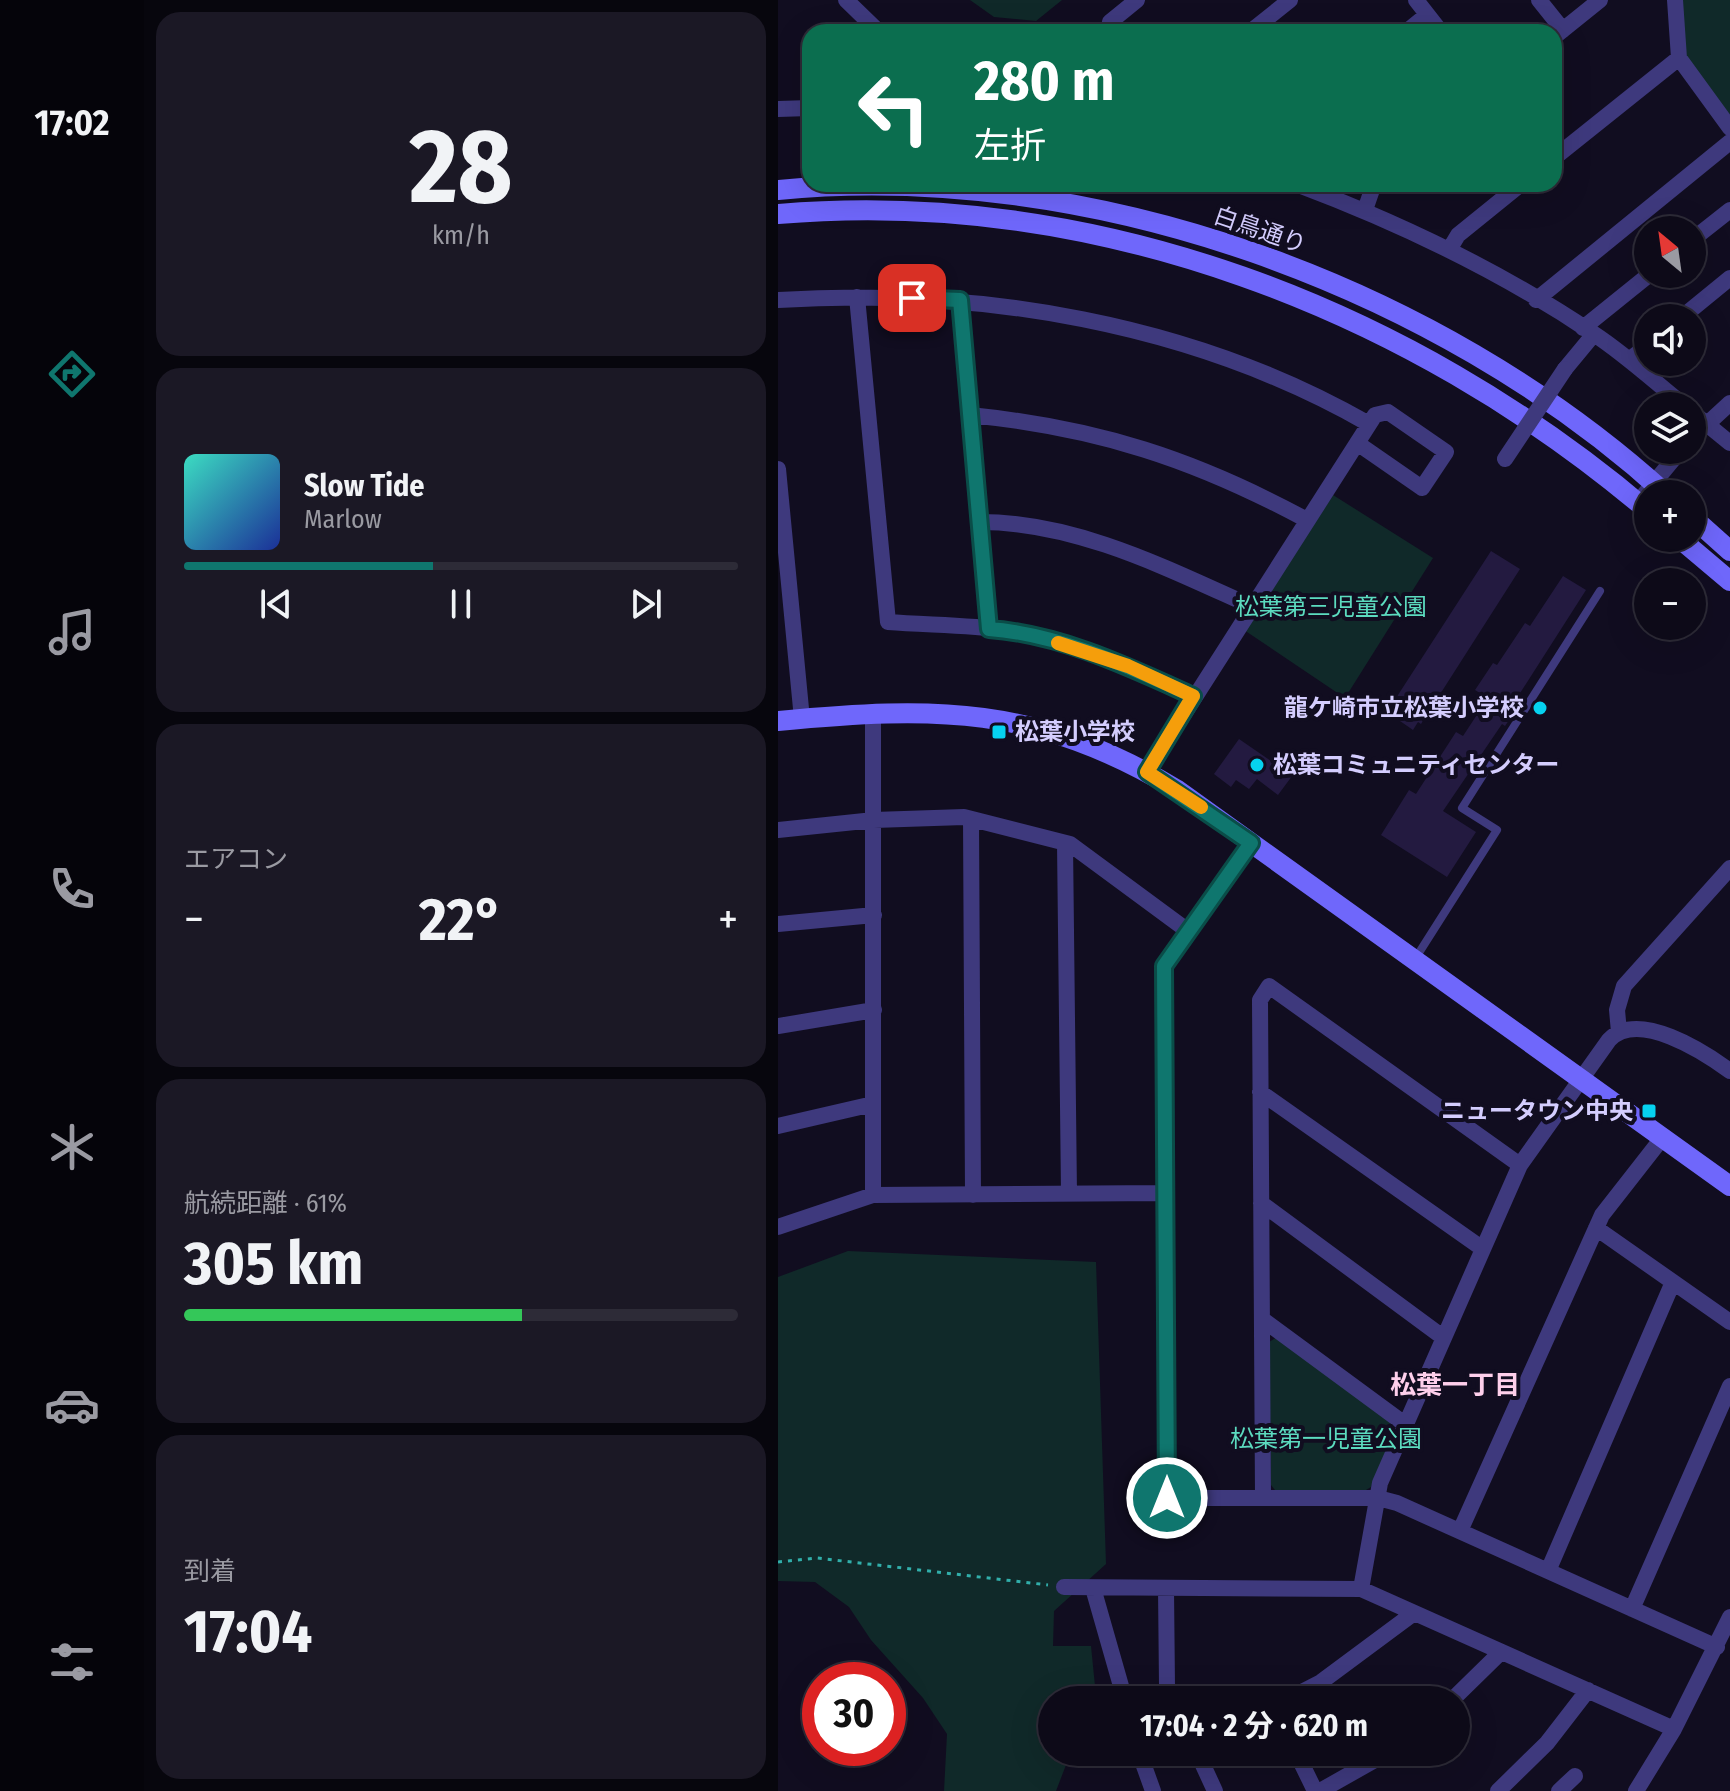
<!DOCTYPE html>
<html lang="ja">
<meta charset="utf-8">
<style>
:root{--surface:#0d0a18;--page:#1b1825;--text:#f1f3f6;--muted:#9a9aa2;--line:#2d2b37;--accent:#0f766e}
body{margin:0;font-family:"Fira Sans Condensed","Noto Sans JP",sans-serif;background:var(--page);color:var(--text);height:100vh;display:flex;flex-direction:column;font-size:30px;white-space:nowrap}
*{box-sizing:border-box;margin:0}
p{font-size:26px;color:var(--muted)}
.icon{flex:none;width:44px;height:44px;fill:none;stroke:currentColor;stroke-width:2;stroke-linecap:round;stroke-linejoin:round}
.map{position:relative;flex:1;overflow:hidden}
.details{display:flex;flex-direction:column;gap:12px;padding:12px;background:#07060d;width:634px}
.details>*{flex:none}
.banner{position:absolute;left:24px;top:24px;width:760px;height:168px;border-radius:24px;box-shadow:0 8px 32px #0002,0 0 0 2px var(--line);background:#0b6e4f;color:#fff;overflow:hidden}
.needle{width:52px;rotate:331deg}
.fabs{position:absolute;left:856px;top:216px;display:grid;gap:16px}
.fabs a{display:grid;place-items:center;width:72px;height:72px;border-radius:50%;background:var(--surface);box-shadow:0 8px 32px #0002,0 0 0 2px var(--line);font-size:40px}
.speed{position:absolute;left:24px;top:1662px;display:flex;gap:16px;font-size:40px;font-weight:700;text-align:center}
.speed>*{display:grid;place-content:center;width:104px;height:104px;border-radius:50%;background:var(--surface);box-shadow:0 8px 32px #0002,0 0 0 2px var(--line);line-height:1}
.speed .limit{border:12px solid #d22;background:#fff;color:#111}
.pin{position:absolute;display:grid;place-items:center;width:68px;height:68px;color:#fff;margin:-34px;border-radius:16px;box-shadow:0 4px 12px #0006}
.me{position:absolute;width:88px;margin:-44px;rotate:0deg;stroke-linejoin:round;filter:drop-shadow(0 0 6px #0008)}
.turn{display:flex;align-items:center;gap:28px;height:168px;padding:0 40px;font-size:36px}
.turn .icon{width:104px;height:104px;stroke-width:2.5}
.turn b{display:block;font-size:56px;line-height:68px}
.big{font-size:60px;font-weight:700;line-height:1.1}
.details .card{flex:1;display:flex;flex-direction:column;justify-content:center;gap:12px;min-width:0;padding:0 28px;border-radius:24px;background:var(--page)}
.details .dial{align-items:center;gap:0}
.dial b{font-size:104px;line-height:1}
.song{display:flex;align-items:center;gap:24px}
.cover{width:96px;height:96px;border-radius:12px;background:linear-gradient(135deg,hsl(170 70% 55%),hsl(230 70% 35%))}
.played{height:8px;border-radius:4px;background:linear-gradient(90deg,var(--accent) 45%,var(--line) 45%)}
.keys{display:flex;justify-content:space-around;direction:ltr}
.heat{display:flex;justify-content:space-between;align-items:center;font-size:44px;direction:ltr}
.charge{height:12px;border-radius:6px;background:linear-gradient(90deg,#34c759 61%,var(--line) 0)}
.trip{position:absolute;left:260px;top:1686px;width:432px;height:80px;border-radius:40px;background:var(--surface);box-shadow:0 8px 32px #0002,0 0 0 2px var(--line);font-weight:700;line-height:80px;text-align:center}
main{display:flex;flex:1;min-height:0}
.dock{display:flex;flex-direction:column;width:144px;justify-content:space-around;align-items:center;background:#05040a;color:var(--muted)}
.dock .icon{width:56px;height:56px}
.dock .current{color:var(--accent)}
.dock b{font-size:36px;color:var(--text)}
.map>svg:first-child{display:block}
.green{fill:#102929}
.building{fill:#231a40}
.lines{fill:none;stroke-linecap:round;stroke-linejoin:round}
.path{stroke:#31aeaa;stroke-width:3;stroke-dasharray:4 6;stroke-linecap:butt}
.lane{stroke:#3e397d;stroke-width:8}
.street{stroke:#3e397d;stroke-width:16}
.secondary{stroke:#6f67fb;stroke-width:20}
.street-bridge{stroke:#3e397d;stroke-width:16}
.route-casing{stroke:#0a4d48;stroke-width:20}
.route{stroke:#0f766e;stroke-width:14}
.slow{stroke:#f59e0b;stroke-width:14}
.poi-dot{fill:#06d2f0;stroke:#110d20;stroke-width:3}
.labels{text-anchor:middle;stroke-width:8;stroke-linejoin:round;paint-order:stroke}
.street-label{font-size:24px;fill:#d4cdfe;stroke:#110d20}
.park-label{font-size:24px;fill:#5cdbbf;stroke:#110d20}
.poi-label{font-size:24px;font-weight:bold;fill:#d4cdfe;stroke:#110d20;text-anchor:end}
.neighbourhood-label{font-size:26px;font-weight:bold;fill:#fecfeb;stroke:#110d20}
</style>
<main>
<nav class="dock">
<b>17:02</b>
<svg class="icon current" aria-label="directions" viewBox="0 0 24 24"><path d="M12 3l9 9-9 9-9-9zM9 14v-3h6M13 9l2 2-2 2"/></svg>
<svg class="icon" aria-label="music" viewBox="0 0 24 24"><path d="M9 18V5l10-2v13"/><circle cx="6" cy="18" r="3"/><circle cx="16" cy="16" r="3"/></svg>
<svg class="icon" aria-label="phone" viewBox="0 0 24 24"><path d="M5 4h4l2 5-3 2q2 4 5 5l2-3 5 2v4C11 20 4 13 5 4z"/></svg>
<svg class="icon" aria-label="climate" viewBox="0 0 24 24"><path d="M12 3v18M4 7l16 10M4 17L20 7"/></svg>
<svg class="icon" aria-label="car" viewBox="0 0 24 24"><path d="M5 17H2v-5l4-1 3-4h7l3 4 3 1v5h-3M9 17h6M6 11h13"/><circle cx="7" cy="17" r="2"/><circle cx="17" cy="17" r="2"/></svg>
<svg class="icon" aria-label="filters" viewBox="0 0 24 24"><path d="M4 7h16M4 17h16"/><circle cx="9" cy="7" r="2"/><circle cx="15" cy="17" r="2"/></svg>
</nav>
<section class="details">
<div class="card dial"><b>28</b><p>km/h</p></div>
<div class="card">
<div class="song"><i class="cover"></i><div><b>Slow Tide</b><p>Marlow</p></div></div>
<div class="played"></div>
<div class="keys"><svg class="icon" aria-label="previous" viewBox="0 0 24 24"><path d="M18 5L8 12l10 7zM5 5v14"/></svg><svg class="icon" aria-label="pause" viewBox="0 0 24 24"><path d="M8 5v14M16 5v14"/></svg><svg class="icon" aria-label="next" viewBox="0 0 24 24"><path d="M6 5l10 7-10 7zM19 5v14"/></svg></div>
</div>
<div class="card"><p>エアコン</p>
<div class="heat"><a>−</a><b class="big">22°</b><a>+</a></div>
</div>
<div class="card"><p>航続距離 · 61%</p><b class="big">305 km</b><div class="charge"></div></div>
<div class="card"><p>到着</p><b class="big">17:04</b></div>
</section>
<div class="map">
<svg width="952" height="1791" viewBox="0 0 952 1791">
<rect width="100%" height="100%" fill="#110d20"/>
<path class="green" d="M192,0H284L258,21L216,17Z
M899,0H952V117L901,47Z
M555,495L655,558L567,698L466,630Z
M70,1251L318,1262L328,1564L276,1611L275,1646H313L317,1686L312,1700H274V1752H293L278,1791H166L169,1734L145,1698L93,1640L71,1607L37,1582L0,1581V1277Z
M499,1337L612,1422L617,1430L593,1487L588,1490H497L493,1485L491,1342Z"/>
<path class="building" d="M713,551L742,569L643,724L640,722L635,730L609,712Z
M785,576L808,590L737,701L742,704L727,726L724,724L665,811L698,832L669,877L603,835L631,790L638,794L678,732L685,736L710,698L697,690L715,663L719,665L747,623L752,626Z
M461,739L493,761L499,753L520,768L500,795L479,779L471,789L458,780L453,787L436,774Z"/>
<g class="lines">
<path class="path" d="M0,1562L39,1558L270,1585"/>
<path class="lane" d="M637,959L719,830L684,808L822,591"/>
<path class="street" d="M68,0L101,32
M638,0L663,32
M761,0L785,30
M897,0L901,58L952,128
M330,32L332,22L359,0
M472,32L512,0
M628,32L649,15
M776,37L822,0
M0,109L32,108
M776,158L901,58
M518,184C622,223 724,272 816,334C848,355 877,382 907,406
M587,210L596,184
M914,240L952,210
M671,250L680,235L743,184
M79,297L110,622C149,625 190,625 228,630C294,639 356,669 415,696
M0,300C201,287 415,323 591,424
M182,300L211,629
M758,300L952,142
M903,318L952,278
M805,328L872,274
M851,360L870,345
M787,369L816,334
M914,412L952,443
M192,415C320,428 416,459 529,520
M914,438L952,403
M0,469L24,719
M860,502L903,450
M202,522C298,522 388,568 473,606
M369,772L597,415L610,412L668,452L644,488L579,443
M193,819L195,1195
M0,830L96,820L186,817L292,844L410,931
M287,843L291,1194
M473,843L386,966L389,1498H600L619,1503L939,1647
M0,924L96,915
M0,1026L96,1010
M841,1032L839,1010L846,986L952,868
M482,1092L705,1249
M0,1126L95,1104
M95,1195V714
M483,1203L666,1338
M0,1227L95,1195L387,1193
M818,1228L952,1322
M484,1319L628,1425
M485,1498L482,1000L491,986L742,1165
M682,1531L824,1215L885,1137
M770,1571L895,1282
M286,1587L583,1589L896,1729
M315,1588L347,1700
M388,1589L389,1686L396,1700
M583,1589L602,1483L742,1165L831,1040C860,1009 926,1052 952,1071
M854,1609L952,1386
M508,1700L543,1682L636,1613
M674,1700L723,1652
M361,1752L375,1791
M419,1752L437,1791
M518,1752L537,1791
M542,1791L611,1752
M720,1791L769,1743L810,1690
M781,1791L797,1776
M858,1791L896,1729L952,1617"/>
<path class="secondary" d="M0,190C312,160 658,285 888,494
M0,214C316,187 631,308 870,511
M914,517L952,551
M901,538L952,581
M0,721C158,706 257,705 398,789L952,1186"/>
<path class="street-bridge" d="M727,459L787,369"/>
</g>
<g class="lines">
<defs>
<path id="route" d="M134,298L182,300L211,629C282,634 351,667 415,696L369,772L473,843L386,966L389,1498"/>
</defs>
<use href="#route" class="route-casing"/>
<use href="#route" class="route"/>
<path class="slow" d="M280,643L350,666L415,696L369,772L423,807"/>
</g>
<g class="poi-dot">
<circle cx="762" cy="708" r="8"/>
<rect x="213" y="724" width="16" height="16" rx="4"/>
<circle cx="479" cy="765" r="8"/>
<rect x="863" y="1103" width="16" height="16" rx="4"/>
</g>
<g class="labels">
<g class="street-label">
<text transform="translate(482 230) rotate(19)" y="8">白鳥通り</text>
</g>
<g class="park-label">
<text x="553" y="615">松葉第三児童公園</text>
<text x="548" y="1447">松葉第一児童公園</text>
</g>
<g class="poi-label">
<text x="746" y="716">龍ケ崎市立松葉小学校</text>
<text x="237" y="740" text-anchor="start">松葉小学校</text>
<text x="495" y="773" text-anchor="start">松葉コミュニティセンター</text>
<text x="855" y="1119">ニュータウン中央</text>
</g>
<g class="neighbourhood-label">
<text x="677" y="1394">松葉一丁目</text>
</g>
</g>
</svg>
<div class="fabs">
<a><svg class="needle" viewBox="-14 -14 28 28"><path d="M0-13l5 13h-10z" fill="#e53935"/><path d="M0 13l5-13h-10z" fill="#9a9aa2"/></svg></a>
<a><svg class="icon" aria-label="sound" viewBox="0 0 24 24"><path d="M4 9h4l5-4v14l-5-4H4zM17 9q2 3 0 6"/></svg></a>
<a><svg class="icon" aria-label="layers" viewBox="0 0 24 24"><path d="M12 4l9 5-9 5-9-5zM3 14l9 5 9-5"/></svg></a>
<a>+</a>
<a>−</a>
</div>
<div class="speed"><div class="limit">30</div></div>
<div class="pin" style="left:134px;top:298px;background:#d93025"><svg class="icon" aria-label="arrive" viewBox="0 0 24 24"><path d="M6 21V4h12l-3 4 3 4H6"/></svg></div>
<svg class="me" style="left:389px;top:1498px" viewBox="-20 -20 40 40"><circle r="17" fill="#0f766e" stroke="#fff" stroke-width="3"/><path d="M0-11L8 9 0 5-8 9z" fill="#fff"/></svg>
<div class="trip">17:04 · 2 分 · 620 m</div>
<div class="banner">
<div class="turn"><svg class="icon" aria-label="left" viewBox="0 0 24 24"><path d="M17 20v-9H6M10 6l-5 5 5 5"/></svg><div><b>280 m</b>左折</div></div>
</div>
</div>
</main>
